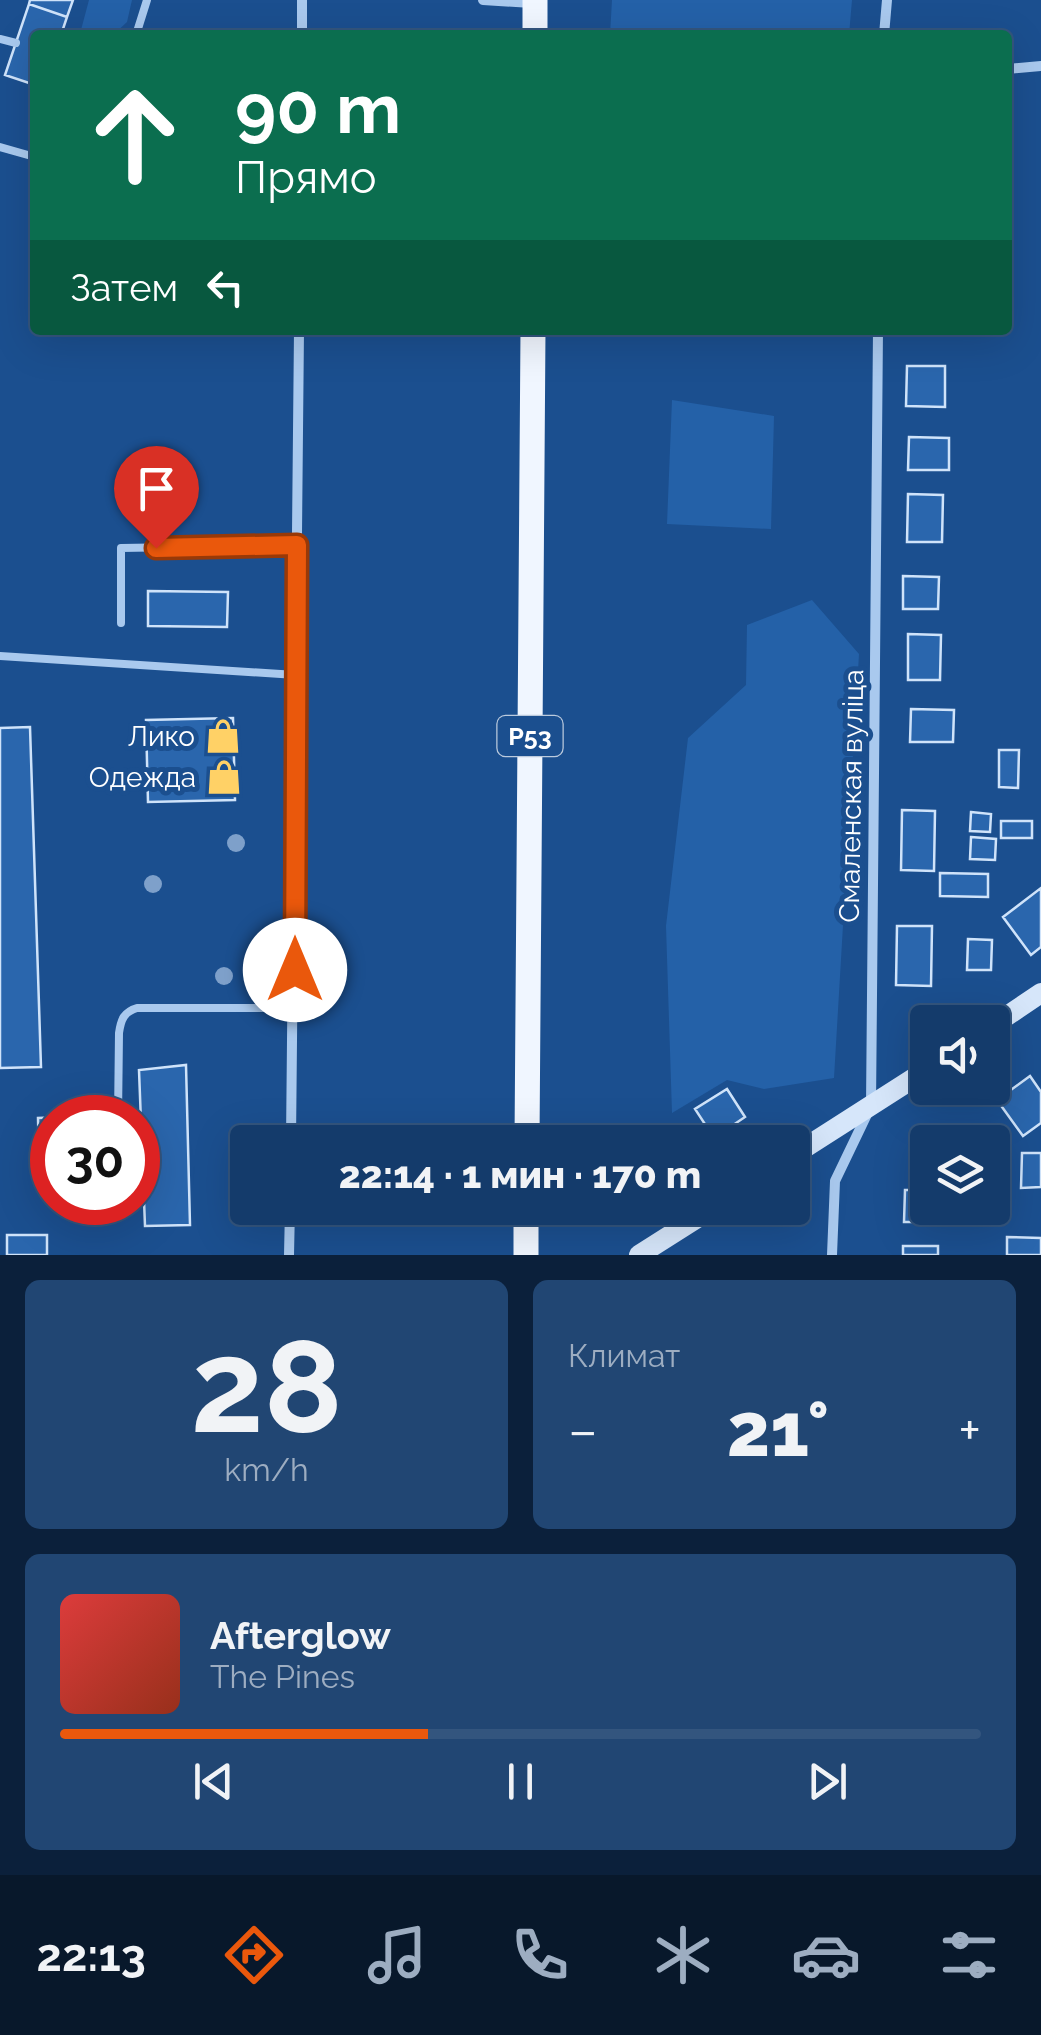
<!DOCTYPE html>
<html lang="ru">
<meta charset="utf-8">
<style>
:root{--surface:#143b6b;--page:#214673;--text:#f1f3f6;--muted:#9dadc1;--line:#33557e;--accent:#ea580c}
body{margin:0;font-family:Raleway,sans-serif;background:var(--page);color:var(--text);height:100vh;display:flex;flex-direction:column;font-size:38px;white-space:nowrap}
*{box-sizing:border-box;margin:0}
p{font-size:32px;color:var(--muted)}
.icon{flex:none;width:55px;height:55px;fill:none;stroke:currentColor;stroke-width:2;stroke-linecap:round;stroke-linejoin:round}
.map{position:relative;height:1255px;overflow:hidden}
.panel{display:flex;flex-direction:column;gap:25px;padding:25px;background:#0b203b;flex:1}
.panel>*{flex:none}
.top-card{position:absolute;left:30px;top:30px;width:982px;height:305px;border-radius:10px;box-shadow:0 10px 40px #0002,0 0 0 2px var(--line);background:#0b6e4f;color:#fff;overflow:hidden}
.controls{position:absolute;left:910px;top:1005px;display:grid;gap:20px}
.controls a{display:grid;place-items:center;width:100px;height:100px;border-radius:10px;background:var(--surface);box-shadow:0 10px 40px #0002,0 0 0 2px var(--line);font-size:50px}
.speed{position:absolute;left:30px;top:1095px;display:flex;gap:20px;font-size:50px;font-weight:700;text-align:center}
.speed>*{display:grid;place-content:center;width:130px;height:130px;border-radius:50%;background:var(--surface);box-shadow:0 10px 40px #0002,0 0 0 2px var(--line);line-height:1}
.speed .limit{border:15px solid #d22;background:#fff;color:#111}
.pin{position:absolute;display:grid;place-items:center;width:85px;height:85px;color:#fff;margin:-102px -42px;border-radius:50% 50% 50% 0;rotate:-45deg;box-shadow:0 0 10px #0007}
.pin .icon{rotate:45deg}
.me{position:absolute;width:110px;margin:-55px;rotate:0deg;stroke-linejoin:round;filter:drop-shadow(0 0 8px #0008)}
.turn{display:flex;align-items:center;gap:35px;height:210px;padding:0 40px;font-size:45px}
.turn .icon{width:130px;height:130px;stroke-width:2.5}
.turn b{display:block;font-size:70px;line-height:85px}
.then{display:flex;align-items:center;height:95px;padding:0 40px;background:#0003;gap:20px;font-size:38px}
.big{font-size:75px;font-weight:800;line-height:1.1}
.panel .tile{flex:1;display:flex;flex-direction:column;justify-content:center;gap:15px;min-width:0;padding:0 35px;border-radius:15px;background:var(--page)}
.panel .dial{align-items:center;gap:0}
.dial b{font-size:130px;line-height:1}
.song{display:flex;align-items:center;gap:30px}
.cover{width:120px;height:120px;border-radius:15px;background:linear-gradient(135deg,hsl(0 70% 55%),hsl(10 70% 35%))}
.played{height:10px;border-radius:5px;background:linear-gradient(90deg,var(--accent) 40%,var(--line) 40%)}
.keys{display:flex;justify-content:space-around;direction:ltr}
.heat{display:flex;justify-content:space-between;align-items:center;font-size:55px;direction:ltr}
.panel .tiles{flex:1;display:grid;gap:25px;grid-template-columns:1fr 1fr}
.tile:last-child{grid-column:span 2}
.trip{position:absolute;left:230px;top:1125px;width:580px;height:100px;border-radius:10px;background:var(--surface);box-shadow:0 10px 40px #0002,0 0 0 2px var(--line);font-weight:800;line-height:100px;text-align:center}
.dock{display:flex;height:160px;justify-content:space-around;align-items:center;background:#08182b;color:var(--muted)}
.dock .icon{width:70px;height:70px}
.dock .on{color:var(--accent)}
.dock b{font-size:45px;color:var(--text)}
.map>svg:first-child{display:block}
.green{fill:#2461a8}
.building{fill:#2a66ad;stroke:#cfe3fa;stroke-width:2.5}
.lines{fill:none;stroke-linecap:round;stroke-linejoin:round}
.lane{stroke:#a9c9ee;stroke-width:8}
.street{stroke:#a9c9ee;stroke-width:10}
.secondary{stroke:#d6e6fa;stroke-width:20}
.primary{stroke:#f0f6ff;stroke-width:25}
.tree{fill:#7ea0ca}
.route-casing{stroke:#983908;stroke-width:25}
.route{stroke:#ea580c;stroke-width:18}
.labels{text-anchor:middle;stroke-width:10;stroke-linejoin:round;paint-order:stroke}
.shield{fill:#1b4f8f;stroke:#bbcadd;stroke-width:2.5}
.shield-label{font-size:25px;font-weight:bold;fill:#fff}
.poi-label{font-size:28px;fill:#fff;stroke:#1b4f8f;text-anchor:end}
.street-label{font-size:28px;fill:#fff;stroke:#1b4f8f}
</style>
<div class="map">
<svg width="1041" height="1255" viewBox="0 0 1041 1255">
<rect width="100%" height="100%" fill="#1b4f8f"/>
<path class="green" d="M89,0H132L127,22L113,35L81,30Z
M612,0H852L849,35H610Z
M686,330H814V335L685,334Z
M672,400L774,416L771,529L667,524Z
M812,600L859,654L834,1078L764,1089L727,1080L672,1113L666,926L688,738L746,685L747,625Z"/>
<path class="building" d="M30,0H73L67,17L29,4Z
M29,4L67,17L61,35H35V85L5,75Z
M907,366H945V407L906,406Z
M909,437L949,438V470H908Z
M908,494L943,495L942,542H907Z
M903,576L939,577L938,609H903Z
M148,591L228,592L227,627L148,626Z
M908,634L941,635L940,680H908Z
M911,709L954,710L953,742H910Z
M233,718L235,800L148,802L146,720Z
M30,727L41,1067L0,1068V728Z
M999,750H1019L1018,788L999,787Z
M902,810L935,811L934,871L901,870Z
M971,812L991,814L990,832L970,831Z
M1001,821H1032V838H1001Z
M971,837L996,839L995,860L970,859Z
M940,873L988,874V897L940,896Z
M1041,888V947L1031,955L1003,917Z
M897,926H932L931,986L896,985Z
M968,939L992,940L991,970H967Z
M186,1065L190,1225L145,1226L139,1070Z
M1030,1076L1041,1092V1123L1023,1136L997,1100Z
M727,1089L745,1117L714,1138L695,1109Z
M95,1116L52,1118V1163H39L38,1118Z
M1022,1153H1041V1187L1021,1188Z
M905,1190H928V1208H954V1222H904Z
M7,1235H47V1255H7Z
M1007,1237L1041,1238V1255H1007Z
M903,1246H938V1255H903Z"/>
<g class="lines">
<path class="lane" d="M136,35L147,0
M0,39L16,43
M0,147L35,157
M121,623V548L297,545
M0,656L296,675
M118,1118L119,1033C121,1019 124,1012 137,1008H295
M117,1208V1202"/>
<path class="street" d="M483,0L532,3
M302,35V0
M884,35L887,0
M1008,69L1041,66
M291,1142L299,330
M289,1255L290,1208
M832,1255L835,1181L871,1106L878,330"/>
<path class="secondary" d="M992,1026L1041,993
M792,1156L928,1069
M639,1255L713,1208"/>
<path class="primary" d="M535,35V0
M527,1142L533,330
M526,1255V1208"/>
</g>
<g class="tree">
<circle cx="236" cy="843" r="9"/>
<circle cx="153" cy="884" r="9"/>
<circle cx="224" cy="976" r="9"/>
</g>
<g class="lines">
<defs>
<path id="route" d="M156,548L297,545L295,970"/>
</defs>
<use href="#route" class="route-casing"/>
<use href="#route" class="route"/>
</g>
<defs>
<symbol id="shop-bare" viewBox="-9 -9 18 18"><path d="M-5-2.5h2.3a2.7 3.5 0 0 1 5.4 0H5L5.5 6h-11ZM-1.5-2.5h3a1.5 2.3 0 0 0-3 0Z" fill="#ffd166" stroke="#1b4f8f" stroke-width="2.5" paint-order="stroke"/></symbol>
</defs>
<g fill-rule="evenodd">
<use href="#shop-bare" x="198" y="711" width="50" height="50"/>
<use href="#shop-bare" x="199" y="752" width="50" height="50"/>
</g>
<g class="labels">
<rect class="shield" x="497.5" y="716" width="65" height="40" rx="8"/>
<g class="shield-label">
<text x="530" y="745">Р53</text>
</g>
<g class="poi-label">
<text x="195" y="746">Лико</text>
<text x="196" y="787">Одежда</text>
</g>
<g class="street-label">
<text transform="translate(851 796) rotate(-89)" y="10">Смаленская вуліца</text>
</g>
</g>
</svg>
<div class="controls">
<a><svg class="icon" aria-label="sound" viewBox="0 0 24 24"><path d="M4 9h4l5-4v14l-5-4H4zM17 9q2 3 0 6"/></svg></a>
<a><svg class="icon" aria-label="layers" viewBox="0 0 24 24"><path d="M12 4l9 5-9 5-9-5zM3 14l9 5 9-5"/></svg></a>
</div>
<div class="speed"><div class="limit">30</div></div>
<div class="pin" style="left:156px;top:548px;background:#d93025"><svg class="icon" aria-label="arrive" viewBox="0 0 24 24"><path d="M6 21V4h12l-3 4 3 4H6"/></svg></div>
<svg class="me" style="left:295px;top:970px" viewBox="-20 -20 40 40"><circle r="19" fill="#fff"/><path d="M0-13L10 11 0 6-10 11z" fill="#ea580c"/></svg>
<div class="trip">22:14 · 1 мин · 170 m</div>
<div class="top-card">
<div class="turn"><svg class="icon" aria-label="ahead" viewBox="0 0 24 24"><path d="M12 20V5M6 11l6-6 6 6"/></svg><div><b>90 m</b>Прямо</div></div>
<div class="then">Затем<svg class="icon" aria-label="left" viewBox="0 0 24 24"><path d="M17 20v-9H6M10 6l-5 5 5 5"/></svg></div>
</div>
</div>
<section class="panel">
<div class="tiles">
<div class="tile dial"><b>28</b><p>km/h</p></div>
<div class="tile"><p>Климат</p>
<div class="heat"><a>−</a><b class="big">21°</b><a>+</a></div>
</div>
<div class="tile">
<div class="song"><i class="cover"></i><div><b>Afterglow</b><p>The Pines</p></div></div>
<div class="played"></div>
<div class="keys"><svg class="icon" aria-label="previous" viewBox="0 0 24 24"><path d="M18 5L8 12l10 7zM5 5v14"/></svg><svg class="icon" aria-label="pause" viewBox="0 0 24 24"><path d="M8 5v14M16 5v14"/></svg><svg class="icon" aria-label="next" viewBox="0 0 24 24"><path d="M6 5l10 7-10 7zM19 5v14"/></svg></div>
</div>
</div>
</section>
<nav class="dock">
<b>22:13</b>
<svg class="icon on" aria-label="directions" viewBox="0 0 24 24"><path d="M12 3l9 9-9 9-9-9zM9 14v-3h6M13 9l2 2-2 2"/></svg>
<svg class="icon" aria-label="music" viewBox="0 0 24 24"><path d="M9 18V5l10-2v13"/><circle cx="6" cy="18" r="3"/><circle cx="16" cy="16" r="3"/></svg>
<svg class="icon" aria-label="phone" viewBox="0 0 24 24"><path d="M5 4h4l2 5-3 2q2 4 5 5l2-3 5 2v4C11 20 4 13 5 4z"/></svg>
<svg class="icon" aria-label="climate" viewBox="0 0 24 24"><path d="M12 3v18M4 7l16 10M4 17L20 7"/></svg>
<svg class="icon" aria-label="car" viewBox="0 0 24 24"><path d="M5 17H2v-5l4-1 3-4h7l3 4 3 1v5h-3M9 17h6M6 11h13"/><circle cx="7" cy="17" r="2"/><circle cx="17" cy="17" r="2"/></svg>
<svg class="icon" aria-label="filters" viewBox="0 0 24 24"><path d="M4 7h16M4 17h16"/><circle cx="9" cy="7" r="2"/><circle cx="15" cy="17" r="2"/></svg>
</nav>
